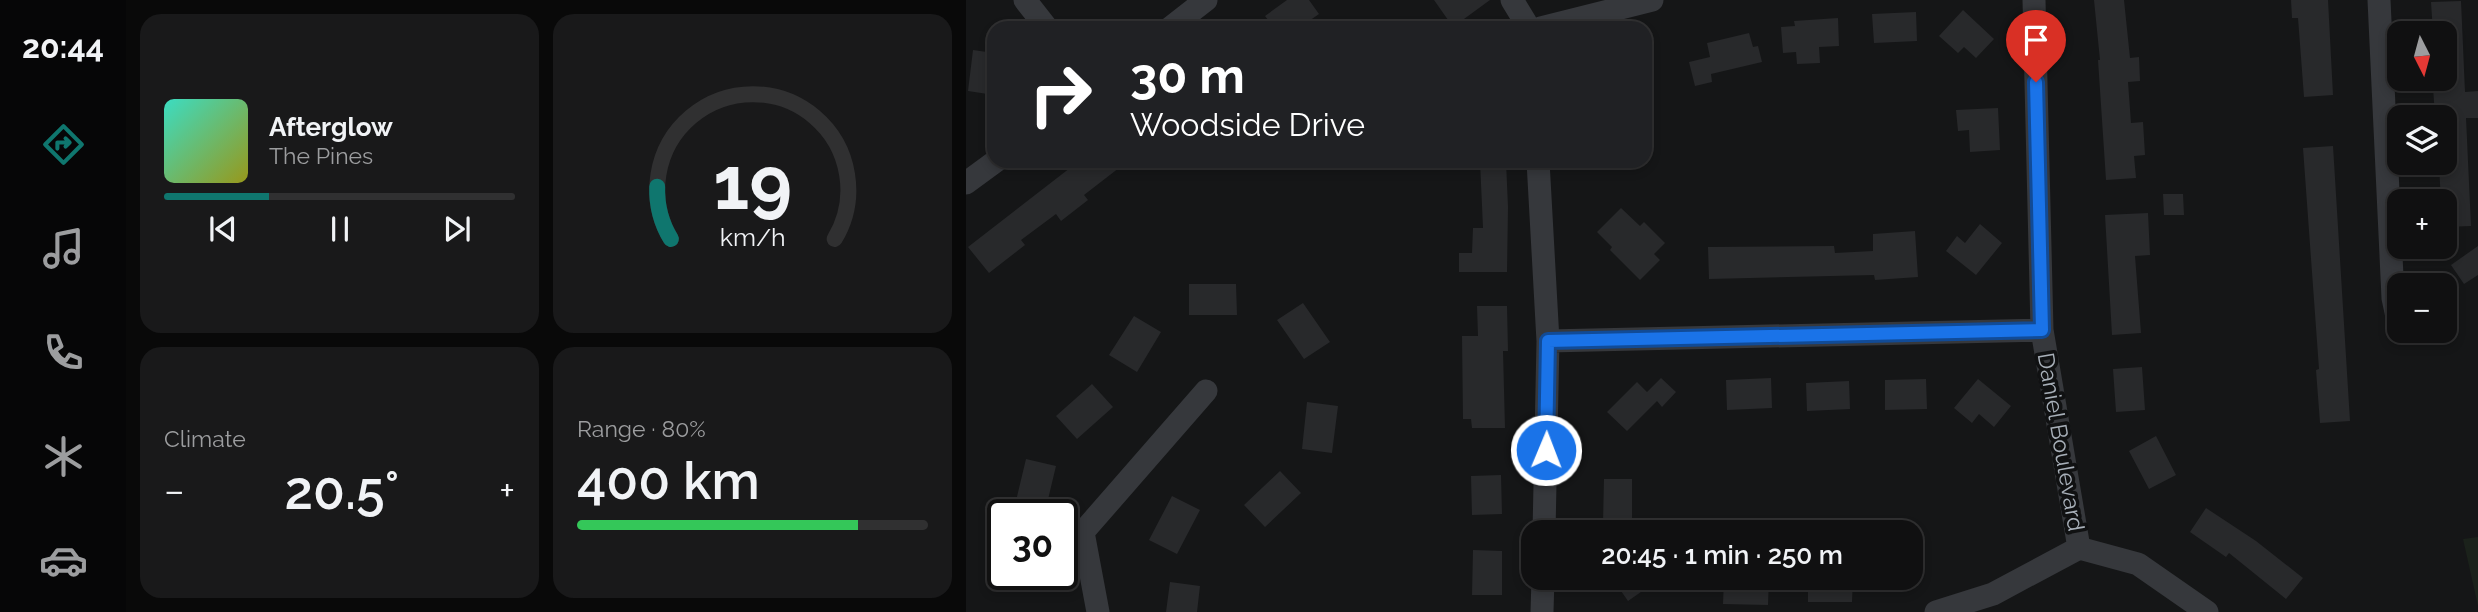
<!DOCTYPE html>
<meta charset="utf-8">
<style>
:root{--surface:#101011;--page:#19191a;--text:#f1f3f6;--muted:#9c9d9f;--line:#303031;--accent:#0f766e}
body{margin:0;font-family:Raleway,sans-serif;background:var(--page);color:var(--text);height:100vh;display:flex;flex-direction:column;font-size:26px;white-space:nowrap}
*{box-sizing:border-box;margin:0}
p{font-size:23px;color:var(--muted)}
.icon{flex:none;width:38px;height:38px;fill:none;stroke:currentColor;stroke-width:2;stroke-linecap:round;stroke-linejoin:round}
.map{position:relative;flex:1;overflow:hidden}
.panel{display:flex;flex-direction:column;gap:14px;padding:14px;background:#090909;width:840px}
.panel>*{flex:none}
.banner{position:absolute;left:21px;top:21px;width:665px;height:147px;border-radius:21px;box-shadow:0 4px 10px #0003,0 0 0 2px var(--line);background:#202124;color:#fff;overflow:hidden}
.needle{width:46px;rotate:174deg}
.tools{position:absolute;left:1421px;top:21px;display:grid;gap:14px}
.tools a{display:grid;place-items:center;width:70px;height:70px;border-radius:14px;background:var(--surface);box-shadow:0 4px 10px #0003,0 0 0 2px var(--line);font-size:35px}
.speed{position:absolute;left:21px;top:499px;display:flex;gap:14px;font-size:35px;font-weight:700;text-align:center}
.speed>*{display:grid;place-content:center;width:91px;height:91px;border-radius:50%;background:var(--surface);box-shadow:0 4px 10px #0003,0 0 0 2px var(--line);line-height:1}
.speed .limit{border:4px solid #111;border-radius:10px;background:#fff;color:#111}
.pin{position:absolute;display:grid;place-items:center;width:60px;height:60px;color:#fff;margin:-72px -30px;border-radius:50% 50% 50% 0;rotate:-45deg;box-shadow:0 0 7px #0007}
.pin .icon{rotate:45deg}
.me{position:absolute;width:77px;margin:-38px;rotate:1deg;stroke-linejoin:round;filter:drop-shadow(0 0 5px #0008)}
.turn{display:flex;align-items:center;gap:24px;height:147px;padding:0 28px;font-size:32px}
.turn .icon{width:91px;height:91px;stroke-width:2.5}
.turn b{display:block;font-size:49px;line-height:60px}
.big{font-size:52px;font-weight:600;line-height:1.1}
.panel .tile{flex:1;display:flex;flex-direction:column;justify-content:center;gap:10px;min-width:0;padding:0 24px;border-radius:21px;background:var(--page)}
.panel .dial{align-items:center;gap:0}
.dial svg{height:182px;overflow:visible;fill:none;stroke:var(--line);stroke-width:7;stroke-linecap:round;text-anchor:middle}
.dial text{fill:var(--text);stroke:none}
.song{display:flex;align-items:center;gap:21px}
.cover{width:84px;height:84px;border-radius:10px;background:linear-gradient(135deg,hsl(170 70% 55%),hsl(60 70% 35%))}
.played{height:7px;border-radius:4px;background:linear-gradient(90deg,var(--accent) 30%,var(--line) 30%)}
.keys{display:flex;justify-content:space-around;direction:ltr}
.heat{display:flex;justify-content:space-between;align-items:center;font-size:38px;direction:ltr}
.charge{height:10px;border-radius:5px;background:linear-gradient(90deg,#34c759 80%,var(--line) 0)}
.panel .tiles{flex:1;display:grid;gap:14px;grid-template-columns:repeat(2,1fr)}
.trip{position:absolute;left:555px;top:520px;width:402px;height:70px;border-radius:21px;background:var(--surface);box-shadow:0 4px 10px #0003,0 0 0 2px var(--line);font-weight:600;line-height:70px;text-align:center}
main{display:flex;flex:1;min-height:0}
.tab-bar{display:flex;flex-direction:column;width:126px;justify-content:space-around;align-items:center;background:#060607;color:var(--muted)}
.tab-bar .icon{width:49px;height:49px}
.tab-bar .current{color:var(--accent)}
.tab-bar b{font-size:32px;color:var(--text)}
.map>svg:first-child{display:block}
.green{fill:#1b221b}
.building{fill:#28292b}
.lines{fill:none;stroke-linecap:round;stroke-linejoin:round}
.minor{stroke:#36383c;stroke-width:23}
.route-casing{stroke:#114b97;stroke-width:18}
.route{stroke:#1a73e8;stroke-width:12}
.labels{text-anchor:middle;stroke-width:7;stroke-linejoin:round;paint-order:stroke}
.street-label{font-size:23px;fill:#a7afb8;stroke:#101112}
</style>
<main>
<nav class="tab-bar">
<b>20:44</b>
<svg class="icon current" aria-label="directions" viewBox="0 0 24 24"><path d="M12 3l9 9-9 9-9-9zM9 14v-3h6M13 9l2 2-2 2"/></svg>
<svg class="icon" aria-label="music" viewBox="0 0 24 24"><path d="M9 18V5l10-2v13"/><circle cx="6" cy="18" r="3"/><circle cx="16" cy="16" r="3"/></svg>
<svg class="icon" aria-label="phone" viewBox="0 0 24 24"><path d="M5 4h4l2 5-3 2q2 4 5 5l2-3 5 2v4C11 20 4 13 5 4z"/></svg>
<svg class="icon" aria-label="climate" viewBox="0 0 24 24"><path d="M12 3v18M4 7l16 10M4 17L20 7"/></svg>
<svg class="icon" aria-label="car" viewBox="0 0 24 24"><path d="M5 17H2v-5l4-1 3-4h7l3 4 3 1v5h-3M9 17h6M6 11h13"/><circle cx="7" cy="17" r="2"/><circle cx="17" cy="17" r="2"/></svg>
</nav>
<section class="panel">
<div class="tiles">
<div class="tile">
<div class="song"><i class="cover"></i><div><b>Afterglow</b><p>The Pines</p></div></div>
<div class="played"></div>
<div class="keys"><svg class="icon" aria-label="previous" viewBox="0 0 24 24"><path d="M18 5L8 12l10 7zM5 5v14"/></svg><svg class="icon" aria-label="pause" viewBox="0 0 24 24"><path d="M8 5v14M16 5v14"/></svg><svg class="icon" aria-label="next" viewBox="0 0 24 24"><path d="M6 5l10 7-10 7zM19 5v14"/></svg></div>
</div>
<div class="tile dial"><svg viewBox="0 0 100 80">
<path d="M14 69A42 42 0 1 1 86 69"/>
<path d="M14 69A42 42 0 0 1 8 46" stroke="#0f766e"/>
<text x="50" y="56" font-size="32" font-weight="700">19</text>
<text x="50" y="72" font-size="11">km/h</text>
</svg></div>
<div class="tile"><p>Climate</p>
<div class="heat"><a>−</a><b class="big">20.5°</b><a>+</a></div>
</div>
<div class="tile"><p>Range · 80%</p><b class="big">400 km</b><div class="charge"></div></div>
</div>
</section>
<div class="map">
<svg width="1512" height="612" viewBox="0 0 1512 612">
<rect width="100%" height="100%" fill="#151617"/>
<path class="green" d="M1512,537V606L1497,539Z"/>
<path class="building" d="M321,0H343L353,14L333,28H308L299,16Z
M468,0H524L487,27Z
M1128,0H1158L1164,58L1173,57L1174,81L1162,82L1165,123L1177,122L1179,155L1168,156L1170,178L1140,180L1132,60H1134Z
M1325,0H1362L1367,95L1338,97L1332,18H1326Z
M1495,1L1499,92L1512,91V118H1500L1505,226L1479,227V201H1475L1473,166L1479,165V117H1469L1467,87L1479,86V33H1467L1465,2Z
M997,10L1028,39L1010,58L998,47L992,53L973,36Z
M950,12L951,41L908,43L906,14Z
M872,18L873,46L853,47L854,63L831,64L830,52L817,53L815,27L829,26L828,21Z
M783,33L787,47L792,46L796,62L745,74L746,82L729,86L723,62L744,57L741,43Z
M7,50L28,53V95L2,91Z
M1032,108L1034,150L1004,152L1003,130L992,131L990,110Z
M1367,146L1384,421L1354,423L1350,370L1353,369L1337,148Z
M113,161H162L118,195L122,200L95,221L90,214L55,240L59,245L23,273L2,247Z
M514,161H540L542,207L541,272H493V253H506L507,228H517Z
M1197,194H1217L1218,215H1198Z
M655,208L674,226L678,222L699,243L688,254L694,260L674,280L644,250L646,247L631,232Z
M1182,213L1184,255L1169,256L1175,333L1146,335L1139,215Z
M1014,224L1036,243L1010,275L980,251L991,236L999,243Z
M949,231L952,277L909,280L908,275L743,279L742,247L868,246L869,253L907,251V234Z
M1512,246V275L1498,284L1485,265Z
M223,284H270L271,315H223Z
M337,303L364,342L338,359L311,320Z
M511,306H541L542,351H537L539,428H506L505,419H497L496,336H512Z
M168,316L195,332L171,372L143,355Z
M1176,367L1179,410L1150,412L1147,369Z
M695,378L710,392L696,407L691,401L661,431L641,412L671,382L681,392Z
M805,378L806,408L761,410L760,380Z
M960,379L961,409L919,410V380Z
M1012,379L1045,406L1028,427L1013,414L1006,423L988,408Z
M883,381L884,409L841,411L840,383Z
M126,384L147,407L111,439L90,416Z
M341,402L372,406L366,453L336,449Z
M1190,436L1210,475L1183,489L1163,451Z
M60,459L90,466L79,512L49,505Z
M314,471L335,493L299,527L278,505Z
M535,475L536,514L506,515L505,476Z
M638,479H666V524L637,523Z
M206,496L234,510L211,554L183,540Z
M1240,508L1290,541L1337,578L1320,599L1263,553L1260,557L1224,532Z
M507,550L536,551V595H506Z
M646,578H695L662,601Z
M758,578H803L802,605L757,604Z
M842,578H887L886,602H842Z
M204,582L234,586L231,612H200Z"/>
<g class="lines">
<path class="minor" d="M59,0L81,28
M546,0L563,28
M1068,0L1076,330L1113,548
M1413,0L1427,298L1433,326
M204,28L240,0
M575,28L686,0
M572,161L582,341L578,532
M0,183L30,161
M582,341L1076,330
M132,612L117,532L240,391
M576,612L577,578
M970,612L1027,594L1113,548L1172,564L1241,612"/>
</g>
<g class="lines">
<defs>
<path id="route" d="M580,450L582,341L1076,330L1070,82"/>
</defs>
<use href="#route" class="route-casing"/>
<use href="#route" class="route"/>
</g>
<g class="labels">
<g class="street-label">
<text transform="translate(1095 442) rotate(80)" y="8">Daniel Boulevard</text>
</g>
</g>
</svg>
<div class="tools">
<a><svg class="needle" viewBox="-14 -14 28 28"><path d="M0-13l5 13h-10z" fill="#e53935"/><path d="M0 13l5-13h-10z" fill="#9c9d9f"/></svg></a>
<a><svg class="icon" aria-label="layers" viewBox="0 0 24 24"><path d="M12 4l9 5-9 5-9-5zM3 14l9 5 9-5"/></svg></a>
<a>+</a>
<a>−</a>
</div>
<div class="speed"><div class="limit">30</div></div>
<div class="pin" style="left:1070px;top:82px;background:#d93025"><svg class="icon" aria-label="arrive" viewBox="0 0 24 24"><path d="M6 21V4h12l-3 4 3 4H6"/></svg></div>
<svg class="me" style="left:580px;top:450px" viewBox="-20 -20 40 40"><circle r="17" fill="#1a73e8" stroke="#fff" stroke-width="3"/><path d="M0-11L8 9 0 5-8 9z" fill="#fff"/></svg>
<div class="trip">20:45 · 1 min · 250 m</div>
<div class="banner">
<div class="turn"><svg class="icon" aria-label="right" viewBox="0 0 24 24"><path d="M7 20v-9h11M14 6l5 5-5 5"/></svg><div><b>30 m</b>Woodside Drive</div></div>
</div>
</div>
</main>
